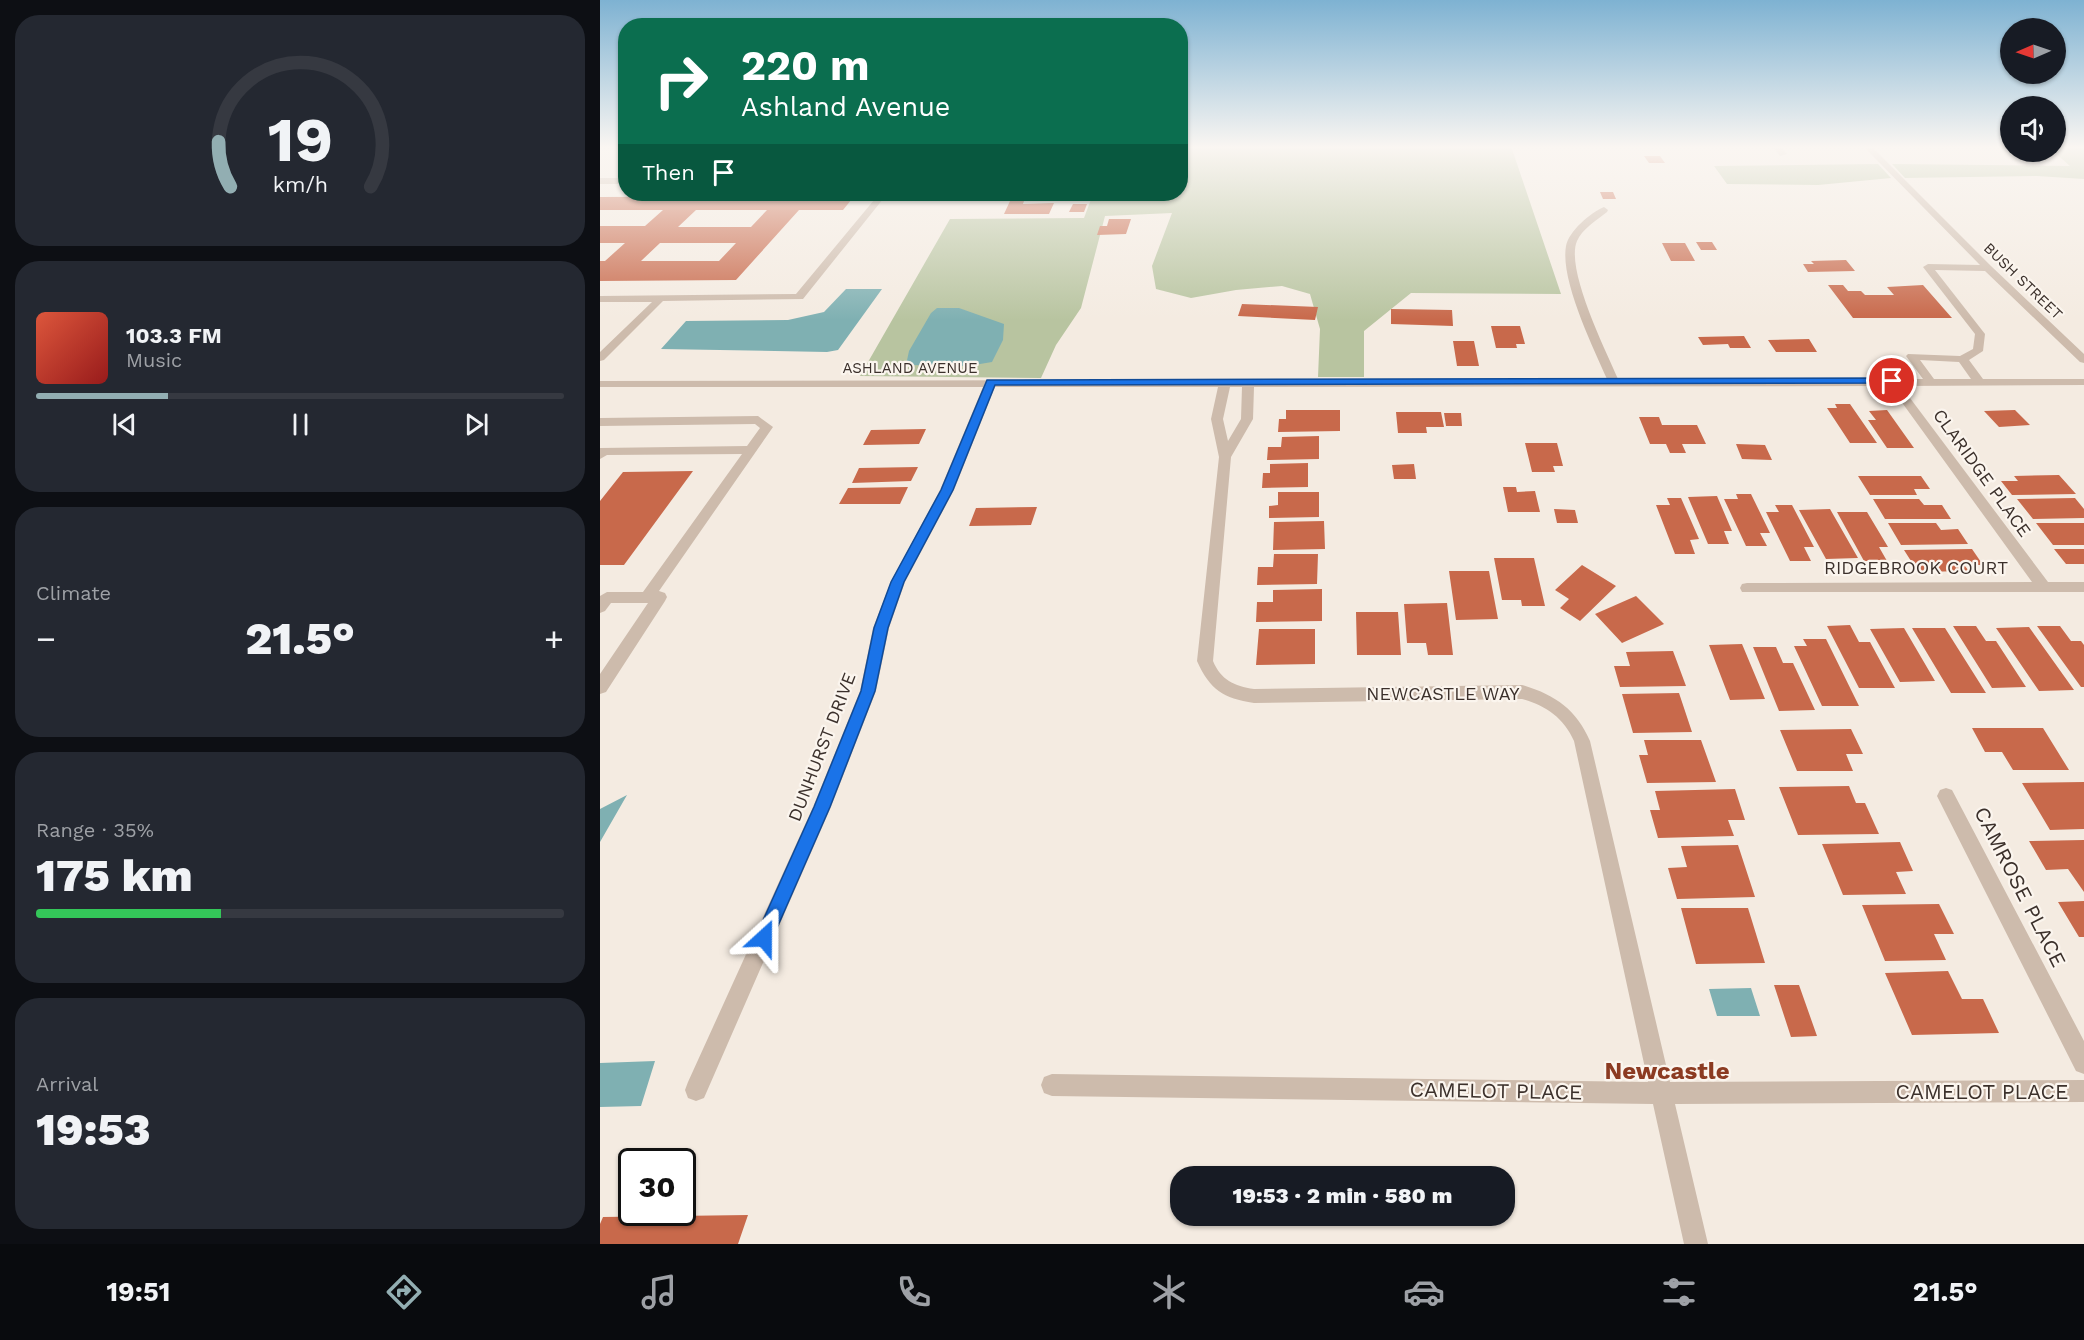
<!DOCTYPE html>
<meta charset="utf-8">
<style>
:root{--surface:#171b24;--page:#242831;--text:#f1f3f6;--muted:#9ea1a6;--line:#363941;--accent:#92aeb2}
body{margin:0;font-family:"Work Sans",sans-serif;background:var(--page);color:var(--text);height:100vh;display:flex;flex-direction:column;font-size:22px;white-space:nowrap}
*{box-sizing:border-box;margin:0}
p{font-size:20px;color:var(--muted)}
.icon{flex:none;width:33px;height:33px;fill:none;stroke:currentColor;stroke-width:2;stroke-linecap:round;stroke-linejoin:round}
.map{position:relative;flex:1;overflow:hidden}
.details{display:flex;flex-direction:column;gap:15px;padding:15px;background:#0d0f14;width:600px}
.details>*{flex:none}
.top-card{position:absolute;left:18px;top:18px;width:570px;height:183px;border-radius:24px;box-shadow:0 2px 4px #0004;background:#0b6e4f;color:#fff;overflow:hidden}
.needle{width:39px;rotate:268deg}
.fabs{position:absolute;left:1400px;top:18px;display:grid;gap:12px}
.fabs a{display:grid;place-items:center;width:66px;height:66px;border-radius:50%;background:var(--surface);box-shadow:0 2px 4px #0004;font-size:30px}
.speed{position:absolute;left:18px;top:1148px;display:flex;gap:12px;font-size:30px;font-weight:700;text-align:center}
.speed>*{display:grid;place-content:center;width:78px;height:78px;border-radius:50%;background:var(--surface);box-shadow:0 2px 4px #0004;line-height:1}
.speed .limit{border:3px solid #111;border-radius:9px;background:#fff;color:#111}
.pin{position:absolute;display:grid;place-items:center;width:51px;height:51px;color:#fff;margin:-26px;border:3px solid #fff;border-radius:50%;box-shadow:0 2px 6px #0007}
.me{position:absolute;width:66px;margin:-33px;rotate:24deg;stroke-linejoin:round;filter:drop-shadow(0 0 4px #0008)}
.turn{display:flex;align-items:center;gap:21px;height:126px;padding:0 24px;font-size:27px}
.turn .icon{width:78px;height:78px;stroke-width:2.5}
.turn b{display:block;font-size:42px;line-height:51px}
.then{display:flex;align-items:center;height:57px;padding:0 24px;background:#0003;gap:12px;font-size:22px}
.big{font-size:45px;font-weight:800;line-height:1.1}
.details .tile{flex:1;display:flex;flex-direction:column;justify-content:center;gap:9px;min-width:0;padding:0 21px;border-radius:24px;background:var(--page)}
.details .dial{align-items:center;gap:0}
.dial svg{height:156px;overflow:visible;fill:none;stroke:var(--line);stroke-width:7;stroke-linecap:round;text-anchor:middle}
.dial text{fill:var(--text);stroke:none}
.song{display:flex;align-items:center;gap:18px}
.cover{width:72px;height:72px;border-radius:9px;background:linear-gradient(135deg,hsl(10 70% 55%),hsl(0 70% 35%))}
.played{height:6px;border-radius:3px;background:linear-gradient(90deg,var(--accent) 25%,var(--line) 25%)}
.keys{display:flex;justify-content:space-around;direction:ltr}
.heat{display:flex;justify-content:space-between;align-items:center;font-size:33px;direction:ltr}
.charge{height:9px;border-radius:4px;background:linear-gradient(90deg,#34c759 35%,var(--line) 0)}
.trip{position:absolute;left:570px;top:1166px;width:345px;height:60px;border-radius:24px;background:var(--surface);box-shadow:0 2px 4px #0004;font-weight:800;line-height:60px;text-align:center}
.menu{display:flex;height:96px;justify-content:space-around;align-items:center;background:#090b0e;color:var(--muted)}
.menu .icon{width:42px;height:42px}
.menu .active{color:var(--accent)}
.menu b{font-size:27px;color:var(--text)}
main{display:flex;flex:1;min-height:0}
.map>svg:first-child{display:block}
.green{fill:#b8c4a0}
.water{fill:#7fb0b2}
.building{fill:#c8694b;fill-rule:evenodd}
.lines{fill:none;stroke-linecap:round;stroke-linejoin:round}
.minor{fill:#cdbbac;fill-rule:evenodd}
.route{fill:#1a73e8;stroke:#114b97;stroke-width:1.5}
.labels{text-anchor:middle;stroke-width:4.5;stroke-linejoin:round;paint-order:stroke}
.far-street-label{font-size:15px;fill:#3b302b;stroke:#fbf5ee}
.street-label{font-size:18px;fill:#3b302b;stroke:#fbf5ee}
.near-street-label{font-size:21px;fill:#3b302b;stroke:#fbf5ee}
.near-neighbourhood-label{font-size:24px;font-weight:bold;fill:#8c3b22;stroke:#fbf5ee}
</style>
<main>
<section class="details">
<div class="tile dial"><svg viewBox="0 0 100 80">
<path d="M14 69A42 42 0 1 1 86 69"/>
<path d="M14 69A42 42 0 0 1 8 46" stroke="#92aeb2"/>
<text x="50" y="56" font-size="32" font-weight="700">19</text>
<text x="50" y="72" font-size="11">km/h</text>
</svg></div>
<div class="tile">
<div class="song"><i class="cover"></i><div><b>103.3 FM</b><p>Music</p></div></div>
<div class="played"></div>
<div class="keys"><svg class="icon" aria-label="previous" viewBox="0 0 24 24"><path d="M18 5L8 12l10 7zM5 5v14"/></svg><svg class="icon" aria-label="pause" viewBox="0 0 24 24"><path d="M8 5v14M16 5v14"/></svg><svg class="icon" aria-label="next" viewBox="0 0 24 24"><path d="M6 5l10 7-10 7zM19 5v14"/></svg></div>
</div>
<div class="tile"><p>Climate</p>
<div class="heat"><a>−</a><b class="big">21.5°</b><a>+</a></div>
</div>
<div class="tile"><p>Range · 35%</p><b class="big">175 km</b><div class="charge"></div></div>
<div class="tile"><p>Arrival</p><b class="big">19:53</b></div>
</section>
<div class="map">
<svg width="1484" height="1244" viewBox="0 0 1484 1244">
<rect width="100%" height="100%" fill="#f4ebe1"/>
<path class="green" d="M581,146H911L961,294L811,293L764,331V377H718L720,329L710,294L682,286L636,290L591,298L556,289L552,266L572,213L505,216L481,308L456,345L441,378L260,376L350,219L484,218L493,194H580Z
M1455,146H1484V179L1437,176L1305,178L1292,164L1470,166L1454,152Z
M1278,164L1291,178L1218,185L1127,184L1114,166Z"/>
<path class="water" d="M246,289H282L238,350L227,352L61,349L86,321L188,320L224,312Z
M337,308H359L404,324L403,340L392,362L368,366L306,365L309,351L331,313Z
M27,795L0,842V809Z
M1151,988L1160,1016H1117L1109,989Z
M55,1061L41,1106L0,1107V1063Z"/>
<path class="building" d="M1044,156H1060L1065,163H1049Z
M1000,192H1013L1016,199H1003Z
M223,194H256L243,210H199L136,280L0,281V261H5L25,243H0V226H45L63,210H0V197L221,196ZM96,210H167L151,227H78ZM60,243H136L119,261H41Z
M410,201H424L423,204L454,203L449,214H404Z
M473,204H487L484,212H469Z
M509,219H531L526,234L497,235L500,226H507Z
M1096,242H1112L1117,250H1101Z
M1062,243H1085L1095,261H1071Z
M1246,260L1255,271L1208,272L1203,264H1214L1211,261Z
M1228,285H1243L1248,291H1261L1265,295H1294L1287,287L1323,285L1352,318H1253Z
M642,304L718,307L715,320L638,316Z
M791,309L852,310L853,326L791,324Z
M891,326H920L925,344H916L917,348H896Z
M1144,336L1151,348H1130L1128,344L1103,345L1098,337Z
M1209,339L1217,352H1176L1168,340Z
M853,341H874L879,366H857Z
M1235,404H1250L1277,443H1250L1227,408H1237Z
M686,410H740V431L678,432L679,419H686Z
M1287,410L1314,448H1287L1268,420H1276L1269,411Z
M1415,410L1430,425L1399,427L1384,411Z
M796,412H841L844,427H826L827,433H798Z
M844,413H861L862,426H846Z
M1039,417H1059L1062,425H1097L1106,444H1082L1086,453H1070L1066,444H1050Z
M326,429L319,444L263,445L271,430Z
M719,436V459L667,460L668,447H681L682,437Z
M925,443H957L963,466H953L955,472H932Z
M1136,444L1165,445L1172,460L1142,459Z
M708,463V487L662,488L663,473H670V464Z
M814,464L816,479H794L792,465Z
M318,467L311,481L252,483L259,468Z
M93,471L24,565H0V501L23,472Z
M1459,475L1476,494L1412,495L1401,481H1418L1414,476Z
M1258,476H1321L1330,489H1314L1317,495H1270Z
M308,487L300,504H239L248,488Z
M903,487H916L917,492L935,491L940,512H908Z
M678,492H719V517L669,518V506L678,505Z
M1136,494H1151L1170,533H1160L1167,546H1146L1124,499H1138Z
M1117,496L1132,531H1124L1129,544H1108L1088,497Z
M1067,498H1081L1099,539L1090,540L1095,554H1075L1056,505H1070Z
M1475,498L1484,509V518L1433,519L1417,499Z
M1273,499H1319L1324,505H1342L1351,519H1285Z
M1175,505H1192L1214,547H1204L1211,561H1190L1166,512H1179Z
M437,507L431,525L369,526L376,508Z
M954,509L975,510L978,523H957Z
M1230,509L1258,558L1226,559L1199,510Z
M1237,512H1267L1288,547H1279L1287,561H1264Z
M724,521L725,549L673,550L674,522Z
M1288,523H1336L1341,530L1358,529L1368,544L1301,545Z
M1436,523H1484V545H1453Z
M1372,549L1383,565H1364L1369,571L1318,572L1304,550Z
M1454,549H1484V564H1466Z
M674,554H718L717,584L657,585L658,567H673Z
M894,558H934L945,606H922L921,600H902Z
M982,565L1016,586L980,621L960,608L969,599L955,590Z
M849,571H889L898,619L856,620Z
M722,589V621L656,622L657,602H673V590Z
M1036,596L1064,624L1022,643L995,614Z
M847,603L853,655H828L826,643H807L804,604Z
M756,612H798L801,655H757Z
M1250,625L1259,642H1270L1295,688H1259L1227,626Z
M1353,626H1376L1386,641H1396L1426,687L1392,688Z
M1437,626H1460L1471,641H1481L1484,645V687H1481Z
M1429,627L1474,690L1439,691L1396,628Z
M1304,628L1335,681L1300,682L1270,629Z
M1312,628H1345L1386,693H1351Z
M659,629H715V664L656,665Z
M1203,639H1226L1259,706H1222L1194,646H1207Z
M1142,644L1165,699L1130,700L1109,645Z
M1153,647H1176L1183,663H1193L1215,710L1179,711Z
M1073,651L1086,686L1020,687L1014,666H1030L1026,652Z
M1079,693L1092,732L1033,733L1022,694Z
M1372,728H1443L1469,770H1413L1402,752H1385Z
M1251,729L1263,754H1246L1253,771H1197L1180,730Z
M1044,740H1101L1116,782L1047,783L1039,755H1048Z
M1484,782V829L1450,830L1422,783Z
M1249,786L1256,803H1265L1279,834L1198,835L1179,787Z
M1135,789L1145,820H1128L1134,836L1058,838L1050,810H1060L1055,791Z
M1484,840V892L1468,869L1446,870L1429,841Z
M1300,842L1313,871L1296,872L1306,894L1243,895L1222,844Z
M1138,845L1155,897L1077,899L1068,868L1087,867L1081,846Z
M1484,901V937H1479L1458,902Z
M1339,904L1354,934H1334L1346,960L1285,961L1262,905Z
M1081,908H1148L1165,963L1096,964Z
M1348,971L1362,999H1383L1399,1033L1312,1035L1285,973Z
M1174,985H1199L1217,1036L1191,1037Z
M148,1215L138,1244H0V1224L3,1217Z"/>
<g class="lines">
<path class="minor" d="M1172,146H1180L1187,154L1180,156Z
M1263,146H1271L1391,266L1484,354V363L1480,362L1385,271L1335,270L1385,334L1383,351L1369,360L1383,379H1484V385L1301,386L1448,582H1484V592H1142L1140,588L1142,584L1147,583L1432,582L1290,386L654,387L653,419L631,457L613,661C621,680 634,686 654,689L922,685C955,695 976,709 990,741L1070,1082L1484,1080V1102L1075,1104L1108,1244H1084L1053,1104L452,1096L444,1093L441,1085L444,1077L452,1074L1048,1082L974,741C964,718 945,705 922,699L654,703C623,698 610,690 597,661L619,457L611,419L618,387H395L354,490L305,582L289,628L276,691L231,807L104,1098L96,1101L88,1098L85,1090L88,1082L213,807L260,691L273,628L291,582L340,490L383,387H0V381L1007,379C993,347 960,280 966,246C969,231 990,213 1004,207L1008,210L1007,212C997,220 982,229 977,241C965,269 1006,351 1018,379H1323L1306,356L1308,354L1360,356L1373,349L1375,334L1323,267L1328,264L1380,265ZM1320,360L1359,362L1371,379H1334ZM630,387H642L641,419L628,441L623,419Z
M0,178H26V184H0Z
M279,194H287L203,299L63,301L4,360L0,361V352L52,302H0V296L196,294Z
M158,416L173,427L59,591L65,593L67,597L65,601L6,692L0,694V674L48,603H11L5,611L0,613V596L7,592H43L142,454L7,455L0,459V448L147,446L160,428L155,424L0,426V418Z
M1346,788L1352,790L1484,1041V1074L1476,1071L1340,802L1337,796L1340,790Z"/>
</g>
<linearGradient id="sky" x2="0" y2="1"><stop stop-color="#7eb2d2"/><stop offset="0.46" stop-color="#faf6f2"/><stop offset="1" stop-color="#faf6f2" stop-opacity="0"/></linearGradient>
<rect width="1484" height="320" fill="url(#sky)"/>
<path class="route" d="M1292,378L1295,379V383L395,385L353,490L304,582L288,628L275,691L230,807L170,944L164,947L157,944L155,938L214,807L261,691L274,628L291,582L341,490L387,380Z"/>
<g class="labels">
<g class="far-street-label">
<text transform="translate(1423 281) rotate(44)" y="5">BUSH STREET</text>
<text x="310" y="373">ASHLAND AVENUE</text>
</g>
<g class="street-label">
<text transform="translate(1382 473) rotate(54)" y="6">CLARIDGE PLACE</text>
<text x="1316" y="574">RIDGEBROOK COURT</text>
<text x="843" y="700">NEWCASTLE WAY</text>
<text transform="translate(222 747) rotate(-69)" y="6">DUNHURST DRIVE</text>
</g>
<g class="near-street-label">
<text transform="translate(1420 887) rotate(63)" y="7">CAMROSE PLACE</text>
<text transform="translate(896 1091) rotate(1)" y="7">CAMELOT PLACE</text>
<text x="1382" y="1099">CAMELOT PLACE</text>
</g>
<g class="near-neighbourhood-label">
<text x="1067" y="1079">Newcastle</text>
</g>
</g>
</svg>
<div class="fabs">
<a><svg class="needle" viewBox="-14 -14 28 28"><path d="M0-13l5 13h-10z" fill="#e53935"/><path d="M0 13l5-13h-10z" fill="#9ea1a6"/></svg></a>
<a><svg class="icon" aria-label="sound" viewBox="0 0 24 24"><path d="M4 9h4l5-4v14l-5-4H4zM17 9q2 3 0 6"/></svg></a>
</div>
<div class="speed"><div class="limit">30</div></div>
<div class="pin" style="left:1292px;top:381px;background:#d93025"><svg class="icon" aria-label="arrive" viewBox="0 0 24 24"><path d="M6 21V4h12l-3 4 3 4H6"/></svg></div>
<svg class="me" style="left:164px;top:938px" viewBox="-20 -20 40 40"><path d="M0-17L14 15 0 8-14 15z" fill="#1a73e8" stroke="#fff" stroke-width="4"/></svg>
<div class="trip">19:53 · 2 min · 580 m</div>
<div class="top-card">
<div class="turn"><svg class="icon" aria-label="right" viewBox="0 0 24 24"><path d="M7 20v-9h11M14 6l5 5-5 5"/></svg><div><b>220 m</b>Ashland Avenue</div></div>
<div class="then">Then<svg class="icon" aria-label="arrive" viewBox="0 0 24 24"><path d="M6 21V4h12l-3 4 3 4H6"/></svg></div>
</div>
</div>
</main>
<nav class="menu">
<b>19:51</b>
<svg class="icon active" aria-label="directions" viewBox="0 0 24 24"><path d="M12 3l9 9-9 9-9-9zM9 14v-3h6M13 9l2 2-2 2"/></svg>
<svg class="icon" aria-label="music" viewBox="0 0 24 24"><path d="M9 18V5l10-2v13"/><circle cx="6" cy="18" r="3"/><circle cx="16" cy="16" r="3"/></svg>
<svg class="icon" aria-label="phone" viewBox="0 0 24 24"><path d="M5 4h4l2 5-3 2q2 4 5 5l2-3 5 2v4C11 20 4 13 5 4z"/></svg>
<svg class="icon" aria-label="climate" viewBox="0 0 24 24"><path d="M12 3v18M4 7l16 10M4 17L20 7"/></svg>
<svg class="icon" aria-label="car" viewBox="0 0 24 24"><path d="M5 17H2v-5l4-1 3-4h7l3 4 3 1v5h-3M9 17h6M6 11h13"/><circle cx="7" cy="17" r="2"/><circle cx="17" cy="17" r="2"/></svg>
<svg class="icon" aria-label="filters" viewBox="0 0 24 24"><path d="M4 7h16M4 17h16"/><circle cx="9" cy="7" r="2"/><circle cx="15" cy="17" r="2"/></svg>
<b>21.5°</b>
</nav>
